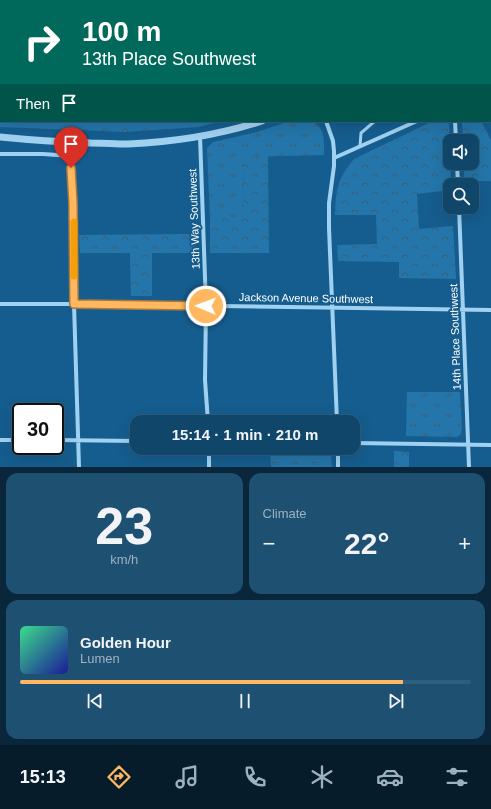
<!DOCTYPE html>
<meta charset="utf-8">
<style>
:root{--surface:#10466a;--page:#1e5072;--text:#f1f3f6;--muted:#9cb1c1;--line:#305e7e;--accent:#ffb85f}
body{margin:0;font-family:Helvetica,sans-serif;background:var(--page);color:var(--text);height:100vh;display:flex;flex-direction:column;font-size:15px;white-space:nowrap}
*{box-sizing:border-box;margin:0}
p{font-size:13px;color:var(--muted)}
.icon{flex:none;width:22px;height:22px;fill:none;stroke:currentColor;stroke-width:2;stroke-linecap:round;stroke-linejoin:round}
.map{position:relative;height:467px;overflow:hidden}
.side{display:flex;flex-direction:column;gap:6px;padding:6px;background:#09263a;flex:1}
.side>*{flex:none}
.hud{position:absolute;left:0px;top:0px;width:491px;height:122px;box-shadow:0 4px 16px #0002,0 0 0 1px var(--line);background:#00695c;color:#fff;overflow:hidden}
.fabs{position:absolute;left:443px;top:134px;display:grid;gap:8px}
.fabs a{display:grid;place-items:center;width:36px;height:36px;border-radius:8px;background:var(--surface);box-shadow:0 4px 16px #0002,0 0 0 1px var(--line);font-size:20px}
.speed{position:absolute;left:12px;top:403px;display:flex;gap:8px;font-size:20px;font-weight:700;text-align:center}
.speed>*{display:grid;place-content:center;width:52px;height:52px;border-radius:50%;background:var(--surface);box-shadow:0 4px 16px #0002,0 0 0 1px var(--line);line-height:1}
.speed .limit{border:2px solid #111;border-radius:6px;background:#fff;color:#111}
.pin{position:absolute;display:grid;place-items:center;width:34px;height:34px;color:#fff;margin:-41px -17px;border-radius:50% 50% 50% 0;rotate:-45deg;box-shadow:0 0 4px #0007}
.pin .icon{rotate:45deg}
.me{position:absolute;width:44px;margin:-22px;rotate:271deg;stroke-linejoin:round;filter:drop-shadow(0 0 3px #0008)}
.turn{display:flex;align-items:center;gap:14px;height:84px;padding:0 16px;font-size:18px}
.turn .icon{width:52px;height:52px;stroke-width:2.5}
.turn b{display:block;font-size:28px;line-height:34px}
.then{display:flex;align-items:center;height:38px;padding:0 16px;background:#0003;gap:8px;font-size:15px}
.big{font-size:30px;font-weight:800;line-height:1.1}
.side .widget{flex:1;display:flex;flex-direction:column;justify-content:center;gap:6px;min-width:0;padding:0 14px;border-radius:12px;background:var(--page)}
.side .dial{align-items:center;gap:0}
.dial b{font-size:52px;line-height:1}
.song{display:flex;align-items:center;gap:12px}
.cover{width:48px;height:48px;border-radius:6px;background:linear-gradient(135deg,hsl(150 70% 55%),hsl(240 70% 35%))}
.played{height:4px;border-radius:2px;background:linear-gradient(90deg,var(--accent) 85%,var(--line) 85%)}
.keys{display:flex;justify-content:space-around;direction:ltr}
.heat{display:flex;justify-content:space-between;align-items:center;font-size:22px;direction:ltr}
.side .tiles{flex:1;display:grid;gap:6px;grid-template-columns:1fr 1fr}
.widget:last-child{grid-column:span 2}
.trip{position:absolute;left:130px;top:415px;width:230px;height:40px;border-radius:12px;background:var(--surface);box-shadow:0 4px 16px #0002,0 0 0 1px var(--line);font-weight:800;line-height:40px;text-align:center}
.tabs{display:flex;height:64px;justify-content:space-around;align-items:center;background:#061c2a;color:var(--muted)}
.tabs .icon{width:28px;height:28px}
.tabs .current{color:var(--accent)}
.tabs b{font-size:18px;color:var(--text)}
.map>svg:first-child{display:block}
.grass{fill:url(#grass-tufts)}
.forest{fill:url(#forest-crowns)}
.lines{fill:none;stroke-linecap:round;stroke-linejoin:round}
.service{stroke:#a0d1f0;stroke-width:3}
.minor{stroke:#a0d1f0;stroke-width:4}
.tertiary{stroke:#a0d1f0;stroke-width:7}
.route-casing{stroke:#a6783e;stroke-width:10}
.route{stroke:#ffb85f;stroke-width:7}
.slow{stroke:#f59e0b;stroke-width:7}
.labels{text-anchor:middle;stroke-width:4;stroke-linejoin:round;paint-order:stroke}
.street-label{font-size:11px;fill:#fff;stroke:#155d8e}
</style>
<div class="map">
<svg width="491" height="467" viewBox="0 0 491 467">
<defs>
<pattern id="grass-tufts" width="24" height="20" patternUnits="userSpaceOnUse"><rect width="24" height="20" fill="#2476aa"/><path d="M3 7l-1-3M5 7V3M7 7l1-3M15 17l-1-3M17 17v-4M19 17l1-3" fill="none" stroke="#3a5f76"/></pattern>
<pattern id="forest-crowns" width="20" height="18" patternUnits="userSpaceOnUse"><rect width="20" height="18" fill="#2476aa"/><path d="M2 6a3 3 0 1 1 6 0M12 15a3 3 0 1 1 6 0" fill="none" stroke="#3a5f76"/></pattern>
</defs>
<rect width="100%" height="100%" fill="#155d8e"/>
<path class="grass" d="M290,121C296,121 307,120 312,122C326,127 324,144 324,155L243,157L244,218H210L207,148L213,142L257,132Z
M407,392H460L462,428L461,434L457,437L406,436Z"/>
<path class="forest" d="M0,0H432L431,1H1V121H221L199,127L125,132L0,127Z
M433,121H448L449,122L451,185H450V190L417,194L419,229L453,226L456,279L399,278V262L338,261L337,245L377,244L376,215H335C336,190 337,179 354,159Z
M462,121H481L491,140V181H464V163H472V141H463Z
M268,156L269,253H210V218H244L243,157Z
M195,234L196,253H152V296H131L130,253H80L79,235Z
M270,451H330L331,455L332,467H271Z
M394,451L409,452V467H394Z"/>
<g class="lines">
<path class="service" d="M360,146L361,133L375,121"/>
<path class="minor" d="M490,86L491,85
M326,121L333,141L334,151V166L329,203V228L337,422
M455,121L456,141
M200,136L206,306L205,380L208,422
M70,142L71,180L73,203L74,304L79,467
M0,154H43L71,156
M334,158L417,121
M457,163L458,185
M459,207L469,467
M0,304H74L491,310
M0,440H21
M55,440L137,441
M353,443L491,445
M209,448V467
M338,467V448"/>
<path class="tertiary" d="M471,1L472,0
M0,137C30,140 61,142 91,143C103,143 116,144 128,144C173,142 219,135 262,121"/>
</g>
<g class="lines">
<defs>
<path id="route" d="M71,168L73,203L74,304L206,306"/>
</defs>
<use href="#route" class="route-casing"/>
<use href="#route" class="route"/>
<path class="slow" d="M74,222V276"/>
</g>
<g class="labels">
<g class="street-label">
<text transform="translate(194 219) rotate(-92)" y="4">13th Way Southwest</text>
<text transform="translate(306 298) rotate(1)" y="4">Jackson Avenue Southwest</text>
<text transform="translate(455 337) rotate(-92)" y="4">14th Place Southwest</text>
</g>
</g>
</svg>
<div class="fabs">
<a><svg class="icon" aria-label="sound" viewBox="0 0 24 24"><path d="M4 9h4l5-4v14l-5-4H4zM17 9q2 3 0 6"/></svg></a>
<a><svg class="icon" aria-label="search" viewBox="0 0 24 24"><circle cx="10" cy="10" r="6"/><path d="M15 15l6 6"/></svg></a>
</div>
<div class="speed"><div class="limit">30</div></div>
<div class="pin" style="left:71px;top:168px;background:#d93025"><svg class="icon" aria-label="arrive" viewBox="0 0 24 24"><path d="M6 21V4h12l-3 4 3 4H6"/></svg></div>
<svg class="me" style="left:206px;top:306px" viewBox="-20 -20 40 40"><circle r="17" fill="#ffb85f" stroke="#fff" stroke-width="3"/><path d="M0-11L8 9 0 5-8 9z" fill="#fff"/></svg>
<div class="trip">15:14 · 1 min · 210 m</div>
<div class="hud">
<div class="turn"><svg class="icon" aria-label="right" viewBox="0 0 24 24"><path d="M7 20v-9h11M14 6l5 5-5 5"/></svg><div><b>100 m</b>13th Place Southwest</div></div>
<div class="then">Then<svg class="icon" aria-label="arrive" viewBox="0 0 24 24"><path d="M6 21V4h12l-3 4 3 4H6"/></svg></div>
</div>
</div>
<section class="side">
<div class="tiles">
<div class="widget dial"><b>23</b><p>km/h</p></div>
<div class="widget"><p>Climate</p>
<div class="heat"><a>−</a><b class="big">22°</b><a>+</a></div>
</div>
<div class="widget">
<div class="song"><i class="cover"></i><div><b>Golden Hour</b><p>Lumen</p></div></div>
<div class="played"></div>
<div class="keys"><svg class="icon" aria-label="previous" viewBox="0 0 24 24"><path d="M18 5L8 12l10 7zM5 5v14"/></svg><svg class="icon" aria-label="pause" viewBox="0 0 24 24"><path d="M8 5v14M16 5v14"/></svg><svg class="icon" aria-label="next" viewBox="0 0 24 24"><path d="M6 5l10 7-10 7zM19 5v14"/></svg></div>
</div>
</div>
</section>
<nav class="tabs">
<b>15:13</b>
<svg class="icon current" aria-label="directions" viewBox="0 0 24 24"><path d="M12 3l9 9-9 9-9-9zM9 14v-3h6M13 9l2 2-2 2"/></svg>
<svg class="icon" aria-label="music" viewBox="0 0 24 24"><path d="M9 18V5l10-2v13"/><circle cx="6" cy="18" r="3"/><circle cx="16" cy="16" r="3"/></svg>
<svg class="icon" aria-label="phone" viewBox="0 0 24 24"><path d="M5 4h4l2 5-3 2q2 4 5 5l2-3 5 2v4C11 20 4 13 5 4z"/></svg>
<svg class="icon" aria-label="climate" viewBox="0 0 24 24"><path d="M12 3v18M4 7l16 10M4 17L20 7"/></svg>
<svg class="icon" aria-label="car" viewBox="0 0 24 24"><path d="M5 17H2v-5l4-1 3-4h7l3 4 3 1v5h-3M9 17h6M6 11h13"/><circle cx="7" cy="17" r="2"/><circle cx="17" cy="17" r="2"/></svg>
<svg class="icon" aria-label="filters" viewBox="0 0 24 24"><path d="M4 7h16M4 17h16"/><circle cx="9" cy="7" r="2"/><circle cx="15" cy="17" r="2"/></svg>
</nav>
